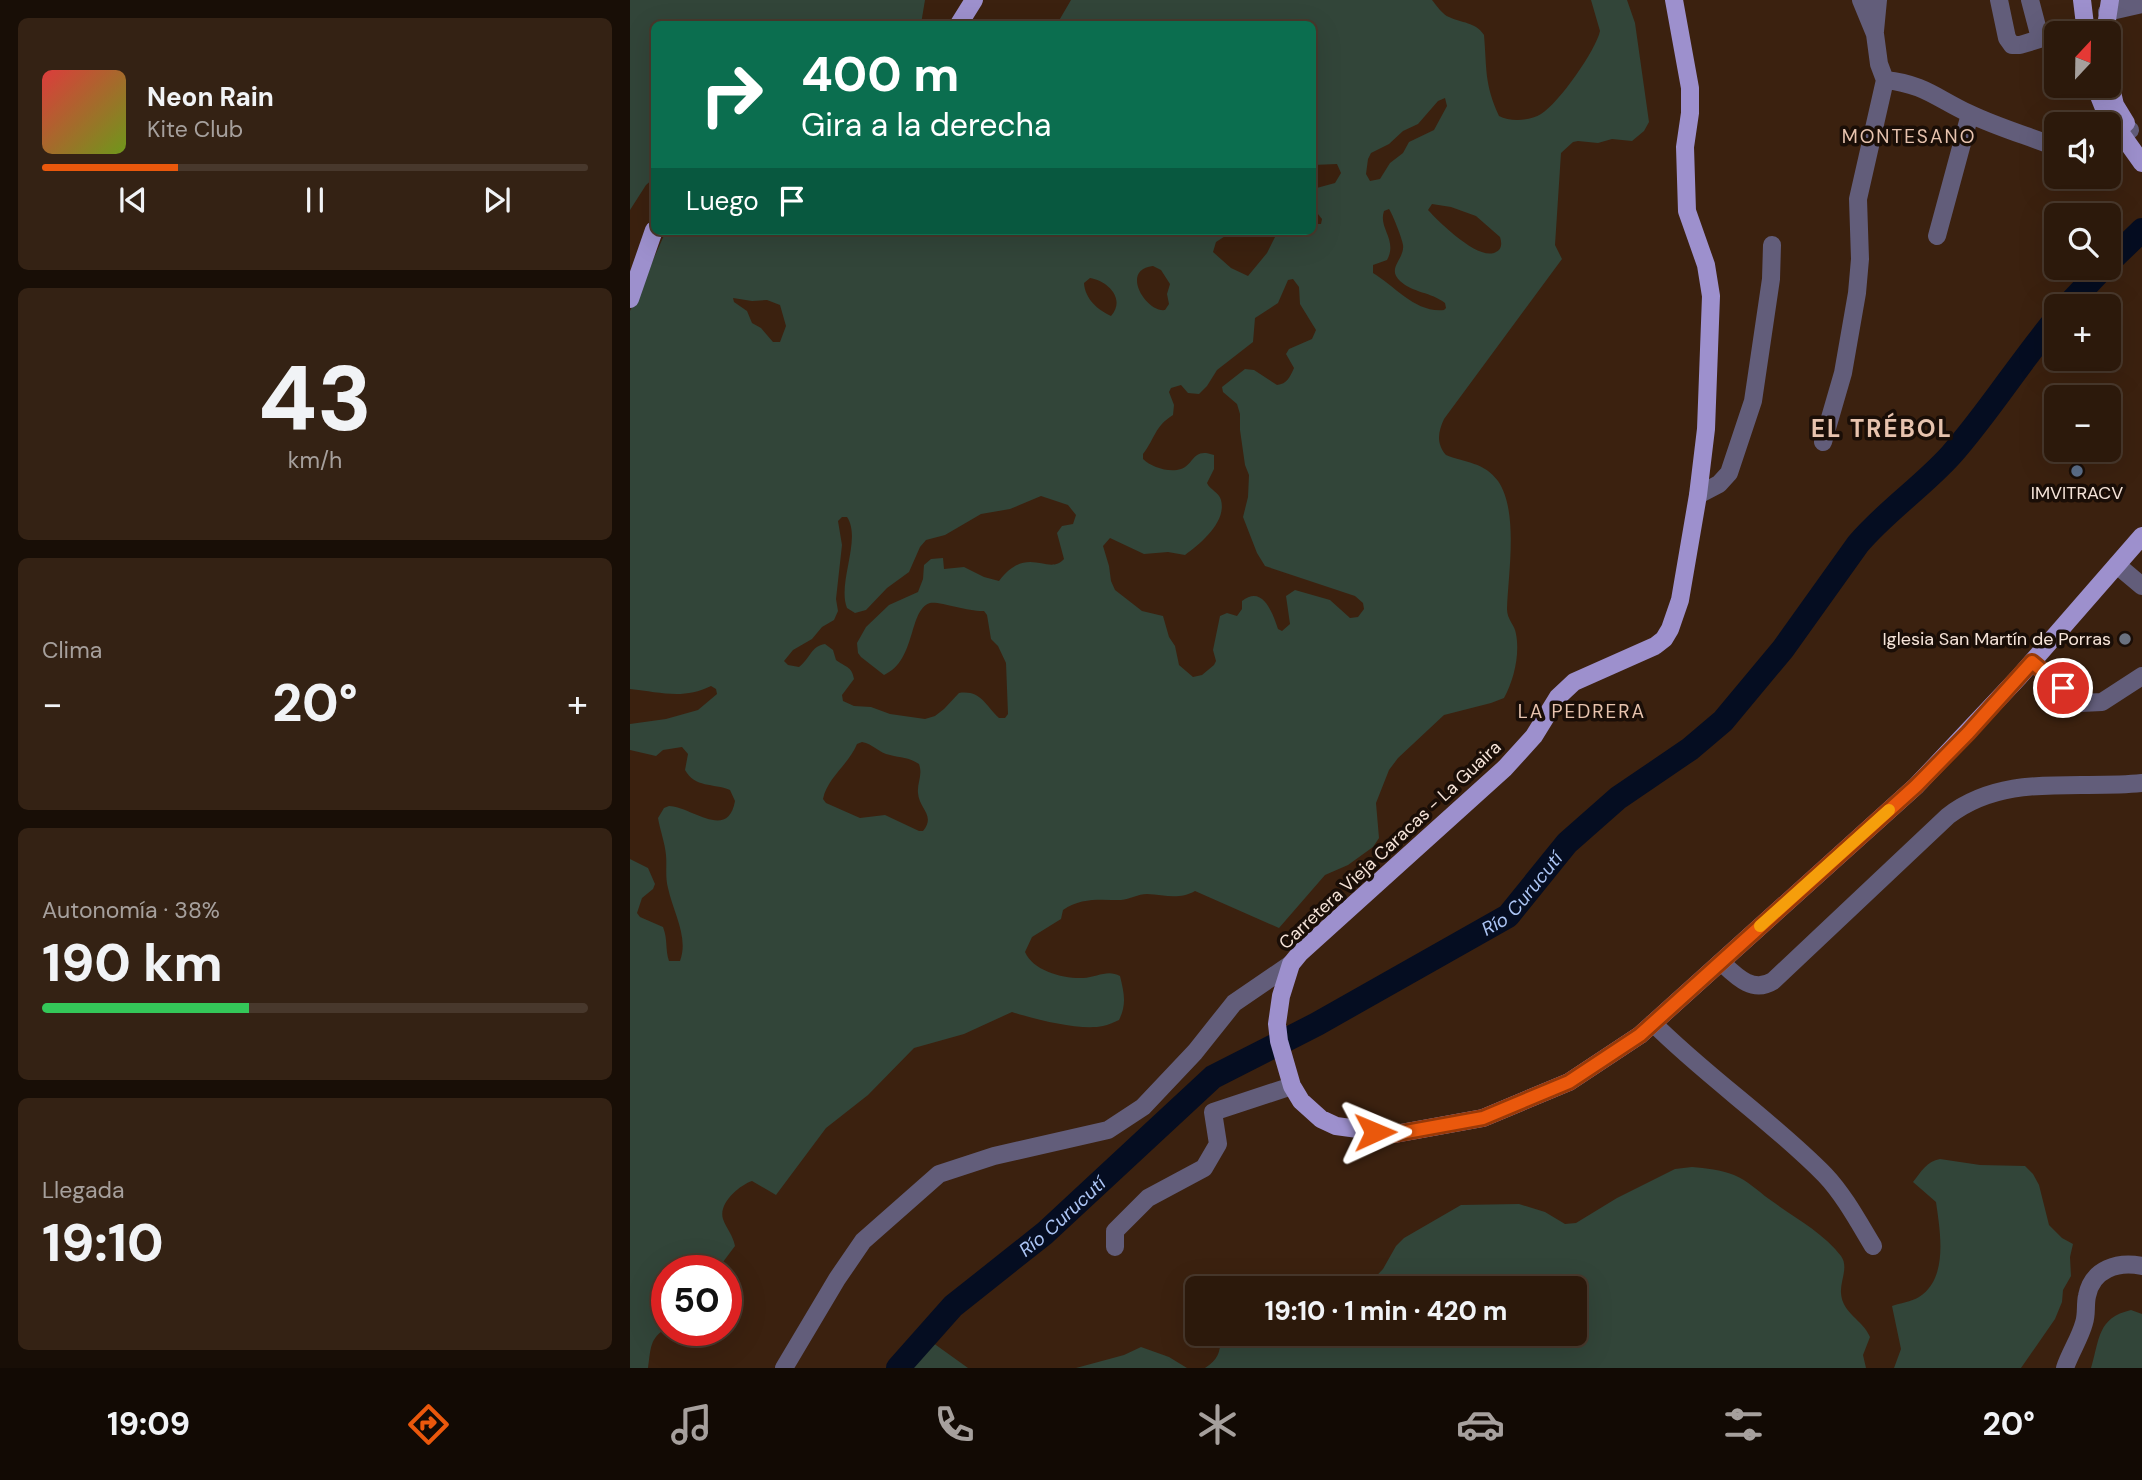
<!DOCTYPE html>
<html lang="es">
<meta charset="utf-8">
<style>
:root{--surface:#2c190b;--page:#342214;--text:#f1f3f6;--muted:#a6a09d;--line:#48382c;--accent:#ea580c}
body{margin:0;font-family:"DM Sans",sans-serif;background:var(--page);color:var(--text);height:100vh;display:flex;flex-direction:column;font-size:26px;white-space:nowrap}
*{box-sizing:border-box;margin:0}
p{font-size:23px;color:var(--muted)}
.icon{flex:none;width:38px;height:38px;fill:none;stroke:currentColor;stroke-width:2;stroke-linecap:round;stroke-linejoin:round}
.map{position:relative;flex:1;overflow:hidden}
.sheet{display:flex;flex-direction:column;gap:18px;padding:18px;background:#180e06;width:630px}
.sheet>*{flex:none}
.banner{position:absolute;left:21px;top:21px;width:665px;height:214px;border-radius:10px;box-shadow:0 7px 28px #0002,0 0 0 2px var(--line);background:#0b6e4f;color:#fff;overflow:hidden}
.needle{width:46px;rotate:22deg}
.buttons{position:absolute;left:1414px;top:21px;display:grid;gap:14px}
.buttons a{display:grid;place-items:center;width:77px;height:77px;border-radius:10px;background:var(--surface);box-shadow:0 7px 28px #0002,0 0 0 2px var(--line);font-size:35px}
.speed{position:absolute;left:21px;top:1255px;display:flex;gap:14px;font-size:35px;font-weight:700;text-align:center}
.speed>*{display:grid;place-content:center;width:91px;height:91px;border-radius:50%;background:var(--surface);box-shadow:0 7px 28px #0002,0 0 0 2px var(--line);line-height:1}
.speed .limit{border:10px solid #d22;background:#fff;color:#111}
.pin{position:absolute;display:grid;place-items:center;width:60px;height:60px;color:#fff;margin:-30px;border:4px solid #fff;border-radius:50%;box-shadow:0 2px 7px #0007}
.me{position:absolute;width:77px;margin:-38px;rotate:89deg;stroke-linejoin:round;filter:drop-shadow(0 0 5px #0008)}
.turn{display:flex;align-items:center;gap:24px;height:147px;padding:0 35px;font-size:32px}
.turn .icon{width:91px;height:91px;stroke-width:2.5}
.turn b{display:block;font-size:49px;line-height:60px}
.then{display:flex;align-items:center;height:66px;padding:0 35px;background:#0003;gap:14px;font-size:26px}
.big{font-size:52px;font-weight:800;line-height:1.1}
.sheet .tile{flex:1;display:flex;flex-direction:column;justify-content:center;gap:10px;min-width:0;padding:0 24px;border-radius:10px;background:var(--page)}
.sheet .dial{align-items:center;gap:0}
.dial b{font-size:91px;line-height:1}
.song{display:flex;align-items:center;gap:21px}
.cover{width:84px;height:84px;border-radius:10px;background:linear-gradient(135deg,hsl(0 70% 55%),hsl(80 70% 35%))}
.played{height:7px;border-radius:4px;background:linear-gradient(90deg,var(--accent) 25%,var(--line) 25%)}
.keys{display:flex;justify-content:space-around;direction:ltr}
.heat{display:flex;justify-content:space-between;align-items:center;font-size:38px;direction:ltr}
.charge{height:10px;border-radius:5px;background:linear-gradient(90deg,#34c759 38%,var(--line) 0)}
.trip{position:absolute;left:555px;top:1276px;width:402px;height:70px;border-radius:10px;background:var(--surface);box-shadow:0 7px 28px #0002,0 0 0 2px var(--line);font-weight:800;line-height:70px;text-align:center}
.tabs{display:flex;height:112px;justify-content:space-around;align-items:center;background:#120a04;color:var(--muted)}
.tabs .icon{width:49px;height:49px}
.tabs .current{color:var(--accent)}
.tabs b{font-size:32px;color:var(--text)}
main{display:flex;flex:1;min-height:0}
.map>svg:first-child{display:block}
.green{fill:#324539;fill-rule:evenodd}
.lines{fill:none;stroke-linecap:round;stroke-linejoin:round}
.river{stroke:#050d21;stroke-width:24}
.minor{stroke:#625d7a;stroke-width:18}
.major{stroke:#9d90cd;stroke-width:18}
.route-casing{stroke:#983908;stroke-width:18}
.route{stroke:#ea580c;stroke-width:12}
.slow{stroke:#f59e0b;stroke-width:12}
.service-dot{fill:#5c6f8a;stroke:#1a0e07;stroke-width:2.5}
.worship-dot{fill:#6b7280;stroke:#1a0e07;stroke-width:2.5}
.labels{text-anchor:middle;stroke-width:7;stroke-linejoin:round;paint-order:stroke}
.poi-label{font-size:18px;fill:#f6e4d9;stroke:#1a0e07}
.street-label{font-size:18px;fill:#f6e4d9;stroke:#1a0e07}
.neighbourhood-label{font-size:19px;letter-spacing:2px;fill:#e7c3ae;stroke:#1a0e07}
.water-label{font-size:19px;font-style:italic;fill:#acc5f5;stroke:#1a0e07}
.district-label{font-size:24px;font-weight:bold;letter-spacing:2px;fill:#e7c3ae;stroke:#1a0e07}
</style>
<main>
<section class="sheet">
<div class="tile">
<div class="song"><i class="cover"></i><div><b>Neon Rain</b><p>Kite Club</p></div></div>
<div class="played"></div>
<div class="keys"><svg class="icon" aria-label="previous" viewBox="0 0 24 24"><path d="M18 5L8 12l10 7zM5 5v14"/></svg><svg class="icon" aria-label="pause" viewBox="0 0 24 24"><path d="M8 5v14M16 5v14"/></svg><svg class="icon" aria-label="next" viewBox="0 0 24 24"><path d="M6 5l10 7-10 7zM19 5v14"/></svg></div>
</div>
<div class="tile dial"><b>43</b><p>km/h</p></div>
<div class="tile"><p>Clima</p>
<div class="heat"><a>−</a><b class="big">20°</b><a>+</a></div>
</div>
<div class="tile"><p>Autonomía · 38%</p><b class="big">190 km</b><div class="charge"></div></div>
<div class="tile"><p>Llegada</p><b class="big">19:10</b></div>
</section>
<div class="map">
<svg width="1512" height="1368" viewBox="0 0 1512 1368">
<rect width="100%" height="100%" fill="#3b210f"/>
<path class="green" d="M0,0H295L291,24H24V178L16,185L0,210Z
M441,0H802C806,5 813,15 819,17C831,23 846,22 854,35C857,69 854,83 869,116C880,122 900,121 911,114C929,103 966,50 970,31L961,0H997L1005,23L1019,122L1014,131L1002,141L982,139L968,143L948,141L943,142L931,153L925,245L932,259L814,419C808,432 806,443 816,455C836,463 854,462 868,481C889,511 878,575 877,609C877,620 885,625 886,634C890,654 884,680 874,698L861,703L814,715L768,758L759,770L746,803L749,838L743,847L718,865L695,875L649,928L565,891C549,900 535,895 517,894C508,894 500,899 491,900C471,900 451,897 433,910L431,919L402,937L395,952C403,971 434,979 453,978C467,977 478,969 490,976C494,993 497,1004 489,1020C484,1022 478,1025 473,1026C450,1031 404,1019 382,1012L334,1034L284,1048L238,1095L196,1128L146,1195L122,1181C110,1185 88,1203 93,1219C96,1228 103,1235 105,1246L87,1270H37V1328C19,1338 21,1349 18,1368H0V859L18,868L25,884L23,889L12,898L7,913L10,917L33,927C38,940 35,949 39,961H50C59,937 43,912 38,888C35,877 37,866 36,855C35,843 30,830 28,818L34,808L39,806C62,807 98,841 105,801L100,790C83,783 65,788 55,770L58,754L52,747L33,750L26,756L0,750V724L36,719L68,710L87,694L86,689L81,686C53,700 30,692 0,689V311L36,231H603L586,242L583,252L601,268L618,276L637,253L648,231H682L683,224H691L692,219L683,208V189L705,183L711,173L707,164L683,165L682,24H427ZM815,98L817,106L804,130L779,142L773,153L760,163L750,179L740,181L736,174L738,159L741,153L759,144L773,131L788,124L808,101ZM802,204L821,207L846,216L870,237C872,243 872,249 866,252C849,262 808,221 798,210ZM759,209C762,213 772,238 773,245C775,259 756,268 770,281C783,293 801,292 815,303L816,308L814,310C785,313 765,286 743,273V265L757,260C768,240 748,228 754,211ZM523,266L531,270L540,284L537,294L539,304L535,310C517,313 489,270 523,266ZM460,278C478,281 496,299 481,316C468,310 455,299 454,283ZM663,279L669,287L670,304L686,330L682,339L659,349L656,354L664,368C660,377 657,384 647,385L624,370L615,369L592,387L593,392L607,404L610,414V430L615,465L619,475L618,497L613,517L627,553L635,566L725,596L733,603L734,609L728,617L720,618L700,600L665,590L656,596L660,624L652,631L648,629C643,614 633,584 612,601V609L607,616L597,613L590,616L583,650L586,661L584,665L572,675L563,677L549,665L545,646L539,637L533,616L512,611L485,590L481,581L479,566L473,546L480,538L514,554L538,552L555,555C570,544 597,522 591,500C589,492 580,490 577,483L584,469V455C562,447 565,464 551,469C539,473 521,467 513,459V454C526,437 524,427 543,415L544,405L539,392L541,388L551,385L558,393L569,394L577,386L587,370L623,342L625,318L648,303L658,280ZM103,298L122,301L137,300L150,305L156,326L150,342H143L131,328L122,323L117,311L104,302ZM411,496L438,505L446,515L443,524L432,526L427,533L434,559C418,577 398,543 369,581L354,577L334,567L314,569L313,558L301,559L294,565L293,579L288,592L259,605L236,627L227,643L228,653L231,657L254,675C287,660 278,610 300,603C309,601 340,612 354,611L357,615L361,639L368,646L376,663L378,714L375,718H369C355,705 351,690 329,693L314,709L305,716L295,719L260,714L241,707L224,706L213,701L212,695L224,679C222,666 215,667 206,660L203,650L195,644C181,646 180,659 169,667L158,665L154,661L163,650L182,639L192,627L204,620L208,611L206,599L212,545L208,521L212,517H217C232,539 207,583 217,608L225,613L236,610L257,588L279,572L290,547L296,540L315,535L351,514L380,509ZM232,742C243,744 249,753 260,755C271,758 278,757 289,764C293,776 287,782 288,793C289,809 306,815 293,831H289L255,815L230,818L196,803L193,799C197,778 219,764 227,744Z
M1310,1159L1350,1165L1395,1166L1403,1174L1409,1185L1419,1225L1432,1238L1443,1244L1440,1257L1441,1276L1433,1290L1432,1302L1425,1319L1391,1368H1264L1271,1349L1262,1306C1270,1303 1281,1302 1289,1297C1319,1278 1310,1231 1306,1202L1283,1182C1291,1172 1297,1161 1310,1159Z
M1062,1167C1076,1168 1091,1170 1104,1175C1117,1180 1128,1191 1139,1199C1162,1216 1194,1233 1211,1256C1219,1267 1210,1281 1211,1293C1212,1313 1233,1320 1240,1337L1233,1355L1236,1368H575C590,1359 591,1349 590,1334H945V1288H735L753,1269L766,1246L774,1238L831,1205L889,1204L915,1212L935,1224L946,1223L987,1198L1045,1169Z
M1501,1310L1512,1314V1368H1461C1470,1339 1467,1318 1501,1310Z
M299,1340L338,1368H268L274,1359Z
M511,1347L539,1357L557,1368H446L494,1355Z"/>
<g class="lines">
<g class="river">
<path d="M1479,262L1512,230"/>
<path d="M1437,306L1473,268"/>
<path id="s1" d="M268,1368L323,1306L415,1233L583,1077L687,1024L878,916L937,843L988,798L1060,749L1093,721L1153,649L1228,544C1256,511 1292,487 1321,455C1359,412 1389,363 1426,319"/>
</g>
<path class="minor" d="M1231,0L1245,34L1249,64L1255,80
M1369,0L1377,38L1382,45H1390L1426,34
M1400,0L1410,38
M1477,12L1512,4
M1245,31L1248,0
M1479,145L1500,130
M1307,236L1340,114
M1193,442L1213,373L1227,293L1230,259L1228,199L1255,80C1294,84 1306,98 1340,114C1367,127 1398,136 1426,147
M1068,495L1089,484L1099,473L1123,401L1141,279L1142,245
M1487,565L1512,586
M1402,662L1450,703L1472,702L1512,676
M1091,962C1105,975 1122,994 1143,981L1318,816C1375,772 1446,790 1512,783
M1023,1023C1077,1077 1142,1121 1195,1175C1214,1195 1229,1223 1243,1246
M485,1247V1231L518,1198L574,1168L588,1144L583,1112L662,1086
M154,1368L207,1279L233,1241L309,1174L364,1156L478,1130L513,1107L565,1052L604,1003L661,964
M1435,1368C1440,1353 1450,1338 1454,1323C1457,1314 1455,1305 1457,1296C1462,1269 1488,1261 1512,1266"/>
<path class="major" d="M1044,0L1060,88V113L1055,147L1057,211L1076,265L1081,296L1076,429L1068,495L1050,600L1040,629L1034,639L1025,646L944,682L928,697L904,736L875,768L670,953L661,964L651,996L647,1024L649,1041L662,1086L671,1101L691,1119L706,1126L765,1134L853,1118L939,1082L1010,1035L1286,786L1389,677L1512,536
M1452,0L1456,33
M329,24L344,0
M1475,33L1480,0
M1479,79L1485,105L1496,123
M1465,86L1475,111L1512,163
M0,299L24,230"/>
</g>
<g class="lines">
<defs>
<path id="route" d="M745,1132L765,1134L853,1118L939,1082L1010,1035L1286,786L1338,733L1402,662L1433,688"/>
</defs>
<use href="#route" class="route-casing"/>
<use href="#route" class="route"/>
<path class="slow" d="M1130,926L1259,810"/>
</g>
<circle class="service-dot" cx="1447" cy="471" r="7"/>
<circle class="worship-dot" cx="1495" cy="639" r="7"/>
<g class="labels">
<g class="poi-label">
<text x="1447" y="499">IMVITRACV</text>
<text x="1481" y="645" text-anchor="end">Iglesia San Martín de Porras</text>
</g>
<g class="street-label">
<text transform="translate(760 845) rotate(-43)" y="6">Carretera Vieja Caracas - La Guaira</text>
</g>
<g class="neighbourhood-label">
<text x="1279" y="143">MONTESANO</text>
<text x="952" y="718">LA PEDRERA</text>
</g>
<g class="water-label">
<text dy="7" stroke="none"><textPath href="#s1" startOffset="791">Río Curucutí</textPath></text>
<text dy="7" stroke="none"><textPath href="#s1" startOffset="224">Río Curucutí</textPath></text>
</g>
<g class="district-label">
<text x="1252" y="437">EL TRÉBOL</text>
</g>
</g>
</svg>
<div class="buttons">
<a><svg class="needle" viewBox="-14 -14 28 28"><path d="M0-13l5 13h-10z" fill="#e53935"/><path d="M0 13l5-13h-10z" fill="#a6a09d"/></svg></a>
<a><svg class="icon" aria-label="sound" viewBox="0 0 24 24"><path d="M4 9h4l5-4v14l-5-4H4zM17 9q2 3 0 6"/></svg></a>
<a><svg class="icon" aria-label="search" viewBox="0 0 24 24"><circle cx="10" cy="10" r="6"/><path d="M15 15l6 6"/></svg></a>
<a>+</a>
<a>−</a>
</div>
<div class="speed"><div class="limit">50</div></div>
<div class="pin" style="left:1433px;top:688px;background:#d93025"><svg class="icon" aria-label="arrive" viewBox="0 0 24 24"><path d="M6 21V4h12l-3 4 3 4H6"/></svg></div>
<svg class="me" style="left:745px;top:1132px" viewBox="-20 -20 40 40"><path d="M0-17L14 15 0 8-14 15z" fill="#ea580c" stroke="#fff" stroke-width="4"/></svg>
<div class="trip">19:10 · 1 min · 420 m</div>
<div class="banner">
<div class="turn"><svg class="icon" aria-label="right" viewBox="0 0 24 24"><path d="M7 20v-9h11M14 6l5 5-5 5"/></svg><div><b>400 m</b>Gira a la derecha</div></div>
<div class="then">Luego<svg class="icon" aria-label="arrive" viewBox="0 0 24 24"><path d="M6 21V4h12l-3 4 3 4H6"/></svg></div>
</div>
</div>
</main>
<nav class="tabs">
<b>19:09</b>
<svg class="icon current" aria-label="directions" viewBox="0 0 24 24"><path d="M12 3l9 9-9 9-9-9zM9 14v-3h6M13 9l2 2-2 2"/></svg>
<svg class="icon" aria-label="music" viewBox="0 0 24 24"><path d="M9 18V5l10-2v13"/><circle cx="6" cy="18" r="3"/><circle cx="16" cy="16" r="3"/></svg>
<svg class="icon" aria-label="phone" viewBox="0 0 24 24"><path d="M5 4h4l2 5-3 2q2 4 5 5l2-3 5 2v4C11 20 4 13 5 4z"/></svg>
<svg class="icon" aria-label="climate" viewBox="0 0 24 24"><path d="M12 3v18M4 7l16 10M4 17L20 7"/></svg>
<svg class="icon" aria-label="car" viewBox="0 0 24 24"><path d="M5 17H2v-5l4-1 3-4h7l3 4 3 1v5h-3M9 17h6M6 11h13"/><circle cx="7" cy="17" r="2"/><circle cx="17" cy="17" r="2"/></svg>
<svg class="icon" aria-label="filters" viewBox="0 0 24 24"><path d="M4 7h16M4 17h16"/><circle cx="9" cy="7" r="2"/><circle cx="15" cy="17" r="2"/></svg>
<b>20°</b>
</nav>
